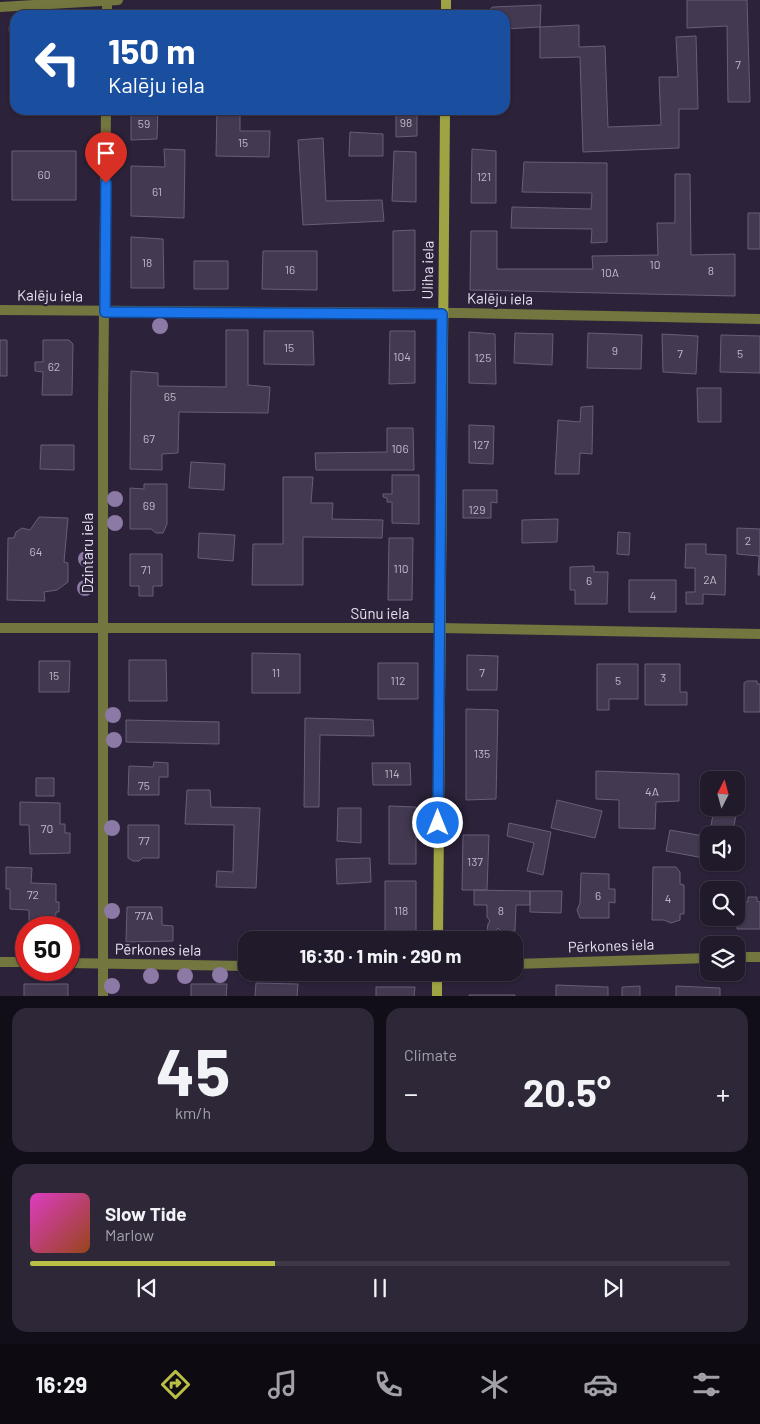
<!DOCTYPE html>
<meta charset="utf-8">
<style>
:root{--surface:#211a2b;--page:#2d2737;--text:#f1f3f6;--muted:#a2a1a9;--line:#3e3847;--accent:#bbc044}
body{margin:0;font-family:Barlow,sans-serif;background:var(--page);color:var(--text);height:100vh;display:flex;flex-direction:column;font-size:19px;white-space:nowrap}
*{box-sizing:border-box;margin:0}
p{font-size:16px;color:var(--muted)}
.icon{flex:none;width:28px;height:28px;fill:none;stroke:currentColor;stroke-width:2;stroke-linecap:round;stroke-linejoin:round}
.map{position:relative;height:996px;overflow:hidden}
.sheet{display:flex;flex-direction:column;gap:12px;padding:12px;background:#120e18;flex:1}
.sheet>*{flex:none}
.hud{position:absolute;left:10px;top:10px;width:500px;height:105px;border-radius:15px;box-shadow:0 1px 4px #0004,0 0 0 1px var(--line);background:#1a4fa0;color:#fff;overflow:hidden}
.needle{width:32px;rotate:6deg}
.buttons{position:absolute;left:700px;top:771px;display:grid;gap:10px}
.buttons a{display:grid;place-items:center;width:45px;height:45px;border-radius:10px;background:var(--surface);box-shadow:0 1px 4px #0004,0 0 0 1px var(--line);font-size:25px}
.speed{position:absolute;left:15px;top:916px;display:flex;gap:10px;font-size:25px;font-weight:700;text-align:center}
.speed>*{display:grid;place-content:center;width:65px;height:65px;border-radius:50%;background:var(--surface);box-shadow:0 1px 4px #0004,0 0 0 1px var(--line);line-height:1}
.speed .limit{border:8px solid #d22;background:#fff;color:#111}
.pin{position:absolute;display:grid;place-items:center;width:42px;height:42px;color:#fff;margin:-51px -21px;border-radius:50% 50% 50% 0;rotate:-45deg;box-shadow:0 0 5px #0007}
.pin .icon{rotate:45deg}
.me{position:absolute;width:55px;margin:-28px;rotate:0deg;stroke-linejoin:round;filter:drop-shadow(0 0 4px #0008)}
.turn{display:flex;align-items:center;gap:18px;height:105px;padding:0 15px;font-size:22px}
.turn .icon{width:65px;height:65px;stroke-width:2.5}
.turn b{display:block;font-size:35px;line-height:42px}
.big{font-size:38px;font-weight:700;line-height:1.1}
.sheet .widget{flex:1;display:flex;flex-direction:column;justify-content:center;gap:8px;min-width:0;padding:0 18px;border-radius:15px;background:var(--page)}
.sheet .dial{align-items:center;gap:0}
.dial b{font-size:65px;line-height:1}
.song{display:flex;align-items:center;gap:15px}
.cover{width:60px;height:60px;border-radius:8px;background:linear-gradient(135deg,hsl(310 70% 55%),hsl(20 70% 35%))}
.played{height:5px;border-radius:2px;background:linear-gradient(90deg,var(--accent) 35%,var(--line) 35%)}
.keys{display:flex;justify-content:space-around;direction:ltr}
.heat{display:flex;justify-content:space-between;align-items:center;font-size:28px;direction:ltr}
.sheet .tiles{flex:1;display:grid;gap:12px;grid-template-columns:1fr 1fr}
.widget:last-child{grid-column:span 2}
.trip{position:absolute;left:238px;top:931px;width:285px;height:50px;border-radius:15px;background:var(--surface);box-shadow:0 1px 4px #0004,0 0 0 1px var(--line);font-weight:700;line-height:50px;text-align:center}
.tab-bar{display:flex;height:80px;justify-content:space-around;align-items:center;background:#0d0a11;color:var(--muted)}
.tab-bar .icon{width:35px;height:35px}
.tab-bar .on{color:var(--accent)}
.tab-bar b{font-size:22px;color:var(--text)}
.map>svg:first-child{display:block}
.building{fill:#433951;stroke:#695e79}
.lines{fill:none;stroke-linecap:round;stroke-linejoin:round}
.minor{stroke:#73763e;stroke-width:10}
.secondary{stroke:#9fa344;stroke-width:10}
.tree{fill:#8c79a5}
.route-casing{stroke:#114b97;stroke-width:12}
.route{stroke:#1a73e8;stroke-width:9}
.labels{text-anchor:middle;stroke-width:4.5;stroke-linejoin:round;paint-order:stroke}
.number-label{font-size:12px;fill:#bfb8c9}
.street-label{font-size:15px;fill:#e8e2f1;stroke:#2c2239}
</style>
<div class="map">
<svg width="760" height="997" viewBox="0 0 760 997">
<rect width="100%" height="100%" fill="#2c2239"/>
<path class="building" d="M687,0H747L750,102H728L727,26L687,28Z
M541,5L540,27L579,25V47L605,46L608,127L661,125L659,77H678L676,37L696,36L698,109H679V148L583,152L580,57L540,58V27L505,29V15H491V8L493,7Z
M9,27H15V89H13Z
M131,110H158L157,139L131,140Z
M217,110H240V131H270L269,157L216,156Z
M396,110H417V136L396,137Z
M350,132L383,134V156H349Z
M323,138L326,201L382,200L384,221L303,225L298,140Z
M164,149L185,150L184,218L131,216V166L165,167Z
M472,149L496,151V203H471Z
M12,151H76V200H12Z
M394,151L416,152V202L392,201Z
M524,162L607,163V242L591,243L592,229L511,228L512,207L591,209L592,193L522,192Z
M675,174H690L691,255L735,254V296L470,290L471,231H497V269H593L592,256L658,255L657,223H675Z
M748,213H760V249H748Z
M415,230V290L393,291V231Z
M131,237L163,239L164,288H131Z
M263,251H317V290L262,289Z
M194,261H228V289H194Z
M226,330H248V385L270,387L268,413L179,412L178,453L162,454V470L130,469L131,371L158,373V386L226,387Z
M264,331H313L314,365L264,364Z
M390,331H415V383L389,384Z
M469,332L495,334L496,384L469,383Z
M515,333L553,334L552,365L514,363Z
M588,333L642,335L641,369L587,368Z
M662,334L698,336L696,374L663,372Z
M721,335L760,336V373L720,372Z
M0,340H7V376H0Z
M43,340H69L73,344L72,395H42L43,372L35,371V362H43Z
M697,388H721V422H698Z
M593,406L592,454L580,453L579,474H555L558,420L580,422L581,407Z
M469,425L494,426L493,464L469,463Z
M387,428H413L414,470H316L315,453L387,452Z
M41,445H74V470L40,469Z
M191,462L225,464L224,490L189,488Z
M392,475H419V524L392,523V502H387V498L383,497V494H392Z
M283,477H313L311,503H333L332,519L383,520L382,538L303,537V585H252L253,544H283Z
M144,484H167V524L163,533H156L151,529H130V488L144,489Z
M463,490H497V503L491,502V518H463Z
M39,517L68,518L64,562L68,563V582L57,590L44,592L45,601L7,600L8,538H14L16,532L22,528L30,530Z
M558,519L557,542L522,543V520Z
M737,528L760,529V575H758L759,556L737,554Z
M618,532L630,533L629,555L617,554Z
M199,533L235,535L233,561L198,558Z
M389,538H413L412,600H388Z
M686,544H706V554L726,555L725,595L703,594V604H686V592H695V568H685Z
M130,554H162V586H153V596H139V586H130Z
M594,566V572H608L607,604H575V590H570V567Z
M629,580H676V612H629Z
M252,653L300,654V693H252Z
M467,655L498,656L497,690H467Z
M129,660H166L167,701H129Z
M39,661H70L69,692H39Z
M378,663H418V699H378Z
M597,664H638V699H609V710H597Z
M645,664H680V692H687V705H645Z
M747,681H757V684H760V712H744V683Z
M466,709L498,710L496,799L466,800Z
M305,718L373,720L374,736L320,735L319,807H304Z
M126,720L219,722V744L126,742Z
M154,762L168,763V777H159V795H128L129,766L153,767Z
M372,763H410L411,785H373Z
M596,771L679,774V801L656,802L655,829L619,828V800L596,799Z
M36,778H54V796H36Z
M187,790H210L211,807L260,808L256,888L216,887L217,871L233,872L234,825L185,824Z
M557,800L602,811L595,838L551,828Z
M736,801H739L732,835L710,832L714,808H736Z
M20,802L60,803V824H65V833H70V853L30,854L29,825H20Z
M389,806L416,807V864H389Z
M338,808H361V843L337,841Z
M509,823L551,832L543,875L527,871L534,843L507,836Z
M128,825H159V858H142L139,861H133L128,858Z
M670,830L709,837V859L666,851Z
M463,835H489L487,890H462Z
M370,858L371,882L337,884L336,859Z
M6,867L32,868L31,883L56,884V902H59V912H56L55,928H29V910L10,909V889H6Z
M653,867H676L680,872V884L684,885V914H680V920L671,923L664,920H652Z
M581,873L609,874V889H615V903L609,902V918H580L577,910L580,903Z
M385,881H416V940H385Z
M474,890L530,891V905H516L515,931H501L498,928L495,931H487L488,924L490,921L487,917V905H474Z
M530,891H562L561,913L530,912Z
M748,897H757V901L760,902V929H737L738,901L748,902Z
M127,907H162V925L173,926V941L126,942Z
M256,983L298,984L297,997H255Z
M24,984H68V997H24Z
M191,984H227L226,997H191Z
M556,985L608,987V997H556Z
M640,986V997H622V987Z
M676,986L720,988V997H676Z
M376,987H415L414,997H376Z
M469,995H515V997H469Z"/>
<g class="lines">
<path class="minor" d="M0,7L118,0
M107,15V0
M0,310L462,313L760,319
M0,628H439L760,634
M736,957H760
M0,962H26
M69,963L246,966
M514,964L709,958
M103,997V409L106,110"/>
<path class="secondary" d="M446,15V0
M438,940L445,110
M437,997V972"/>
</g>
<g class="tree">
<circle cx="160" cy="326" r="8"/>
<circle cx="115" cy="499" r="8"/>
<circle cx="115" cy="523" r="8"/>
<circle cx="86" cy="559" r="8"/>
<circle cx="85" cy="588" r="8"/>
<circle cx="113" cy="715" r="8"/>
<circle cx="114" cy="740" r="8"/>
<circle cx="112" cy="828" r="8"/>
<circle cx="112" cy="911" r="8"/>
<circle cx="220" cy="975" r="8"/>
<circle cx="151" cy="976" r="8"/>
<circle cx="185" cy="976" r="8"/>
<circle cx="112" cy="986" r="8"/>
</g>
<g class="lines">
<defs>
<path id="route" d="M106,183L105,312L442,314L438,823"/>
</defs>
<use href="#route" class="route-casing"/>
<use href="#route" class="route"/>
</g>
<g class="labels">
<g class="number-label">
<text x="738" y="69">7</text>
<text x="406" y="127">98</text>
<text x="144" y="128">59</text>
<text x="243" y="147">15</text>
<text x="44" y="179">60</text>
<text x="484" y="181">121</text>
<text x="157" y="196">61</text>
<text x="147" y="267">18</text>
<text x="655" y="269">10</text>
<text x="290" y="274">16</text>
<text x="711" y="275">8</text>
<text x="610" y="277">10A</text>
<text x="289" y="352">15</text>
<text x="615" y="355">9</text>
<text x="680" y="358">7</text>
<text x="740" y="358">5</text>
<text x="402" y="361">104</text>
<text x="483" y="362">125</text>
<text x="54" y="371">62</text>
<text x="170" y="401">65</text>
<text x="149" y="443">67</text>
<text x="481" y="449">127</text>
<text x="400" y="453">106</text>
<text x="149" y="510">69</text>
<text x="477" y="514">129</text>
<text x="748" y="545">2</text>
<text x="36" y="556">64</text>
<text x="401" y="573">110</text>
<text x="146" y="574">71</text>
<text x="710" y="584">2A</text>
<text x="589" y="585">6</text>
<text x="653" y="600">4</text>
<text x="276" y="677">11</text>
<text x="482" y="677">7</text>
<text x="54" y="680">15</text>
<text x="663" y="682">3</text>
<text x="398" y="685">112</text>
<text x="618" y="685">5</text>
<text x="482" y="758">135</text>
<text x="392" y="778">114</text>
<text x="144" y="790">75</text>
<text x="652" y="796">4A</text>
<text x="47" y="833">70</text>
<text x="144" y="845">77</text>
<text x="475" y="866">137</text>
<text x="33" y="899">72</text>
<text x="598" y="900">6</text>
<text x="668" y="903">4</text>
<text x="401" y="915">118</text>
<text x="501" y="915">8</text>
<text x="144" y="920">77A</text>
</g>
<g class="street-label">
<text transform="translate(428 270) rotate(-89)" y="5">Uliha iela</text>
<text transform="translate(50 296) rotate(1)" y="5">Kalēju iela</text>
<text transform="translate(500 299) rotate(1)" y="5">Kalēju iela</text>
<text transform="translate(88 553) rotate(-90)" y="5">Dzintaru iela</text>
<text x="380" y="619">Sūnu iela</text>
<text transform="translate(611 946) rotate(-2)" y="5">Pērkones iela</text>
<text transform="translate(158 950) rotate(1)" y="5">Pērkones iela</text>
</g>
</g>
</svg>
<div class="buttons">
<a><svg class="needle" viewBox="-14 -14 28 28"><path d="M0-13l5 13h-10z" fill="#e53935"/><path d="M0 13l5-13h-10z" fill="#a2a1a9"/></svg></a>
<a><svg class="icon" aria-label="sound" viewBox="0 0 24 24"><path d="M4 9h4l5-4v14l-5-4H4zM17 9q2 3 0 6"/></svg></a>
<a><svg class="icon" aria-label="search" viewBox="0 0 24 24"><circle cx="10" cy="10" r="6"/><path d="M15 15l6 6"/></svg></a>
<a><svg class="icon" aria-label="layers" viewBox="0 0 24 24"><path d="M12 4l9 5-9 5-9-5zM3 14l9 5 9-5"/></svg></a>
</div>
<div class="speed"><div class="limit">50</div></div>
<div class="pin" style="left:106px;top:183px;background:#d93025"><svg class="icon" aria-label="arrive" viewBox="0 0 24 24"><path d="M6 21V4h12l-3 4 3 4H6"/></svg></div>
<svg class="me" style="left:438px;top:823px" viewBox="-20 -20 40 40"><circle r="17" fill="#1a73e8" stroke="#fff" stroke-width="3"/><path d="M0-11L8 9 0 5-8 9z" fill="#fff"/></svg>
<div class="trip">16:30 · 1 min · 290 m</div>
<div class="hud">
<div class="turn"><svg class="icon" aria-label="left" viewBox="0 0 24 24"><path d="M17 20v-9H6M10 6l-5 5 5 5"/></svg><div><b>150 m</b>Kalēju iela</div></div>
</div>
</div>
<section class="sheet">
<div class="tiles">
<div class="widget dial"><b>45</b><p>km/h</p></div>
<div class="widget"><p>Climate</p>
<div class="heat"><a>−</a><b class="big">20.5°</b><a>+</a></div>
</div>
<div class="widget">
<div class="song"><i class="cover"></i><div><b>Slow Tide</b><p>Marlow</p></div></div>
<div class="played"></div>
<div class="keys"><svg class="icon" aria-label="previous" viewBox="0 0 24 24"><path d="M18 5L8 12l10 7zM5 5v14"/></svg><svg class="icon" aria-label="pause" viewBox="0 0 24 24"><path d="M8 5v14M16 5v14"/></svg><svg class="icon" aria-label="next" viewBox="0 0 24 24"><path d="M6 5l10 7-10 7zM19 5v14"/></svg></div>
</div>
</div>
</section>
<nav class="tab-bar">
<b>16:29</b>
<svg class="icon on" aria-label="directions" viewBox="0 0 24 24"><path d="M12 3l9 9-9 9-9-9zM9 14v-3h6M13 9l2 2-2 2"/></svg>
<svg class="icon" aria-label="music" viewBox="0 0 24 24"><path d="M9 18V5l10-2v13"/><circle cx="6" cy="18" r="3"/><circle cx="16" cy="16" r="3"/></svg>
<svg class="icon" aria-label="phone" viewBox="0 0 24 24"><path d="M5 4h4l2 5-3 2q2 4 5 5l2-3 5 2v4C11 20 4 13 5 4z"/></svg>
<svg class="icon" aria-label="climate" viewBox="0 0 24 24"><path d="M12 3v18M4 7l16 10M4 17L20 7"/></svg>
<svg class="icon" aria-label="car" viewBox="0 0 24 24"><path d="M5 17H2v-5l4-1 3-4h7l3 4 3 1v5h-3M9 17h6M6 11h13"/><circle cx="7" cy="17" r="2"/><circle cx="17" cy="17" r="2"/></svg>
<svg class="icon" aria-label="filters" viewBox="0 0 24 24"><path d="M4 7h16M4 17h16"/><circle cx="9" cy="7" r="2"/><circle cx="15" cy="17" r="2"/></svg>
</nav>
